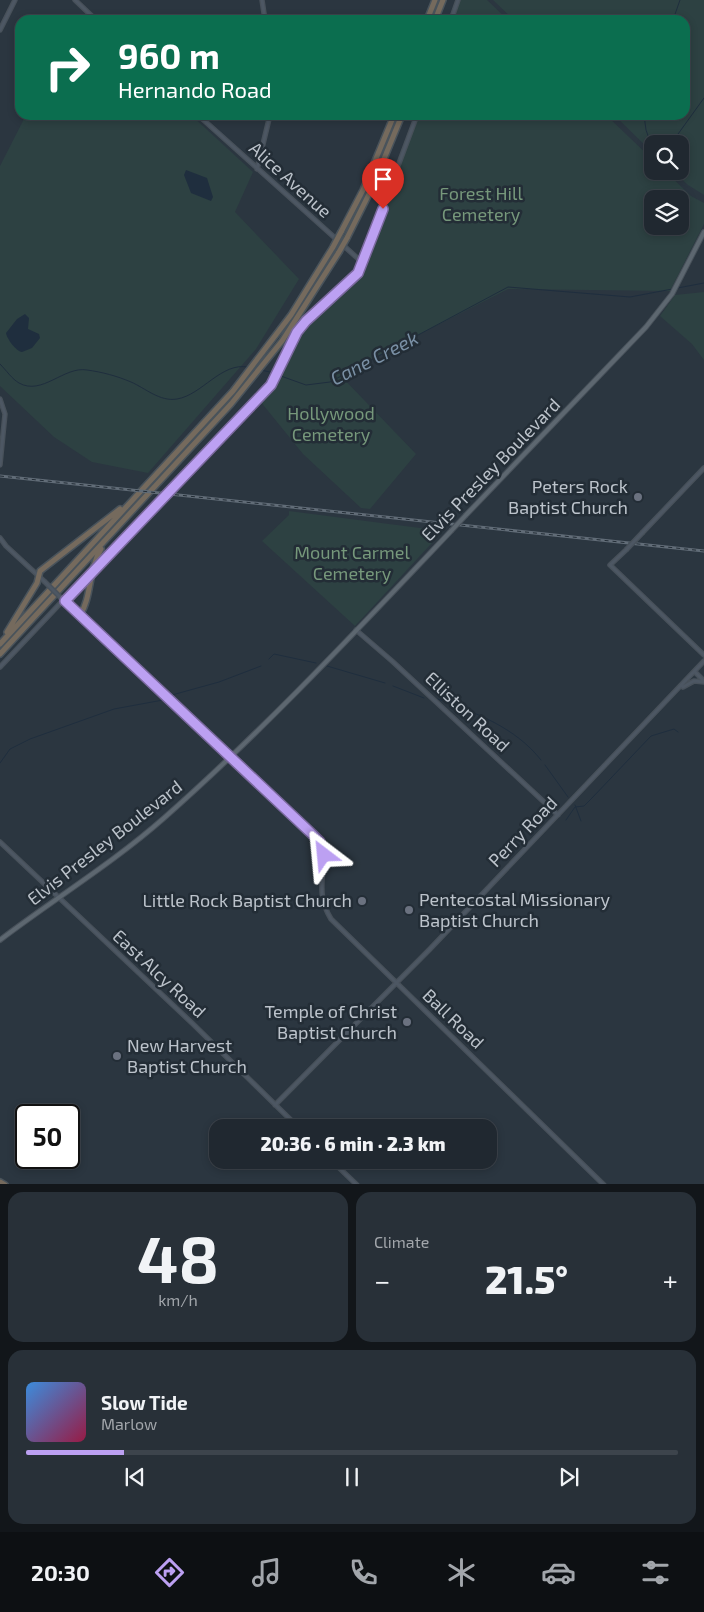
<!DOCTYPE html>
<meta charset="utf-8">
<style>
:root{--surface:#202830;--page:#283038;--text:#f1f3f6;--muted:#a2a6ab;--line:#3d444c;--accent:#bca0f2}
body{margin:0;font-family:"Exo 2",sans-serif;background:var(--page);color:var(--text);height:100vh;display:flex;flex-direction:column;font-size:19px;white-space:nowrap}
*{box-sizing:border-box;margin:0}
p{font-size:16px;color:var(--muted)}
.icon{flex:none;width:28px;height:28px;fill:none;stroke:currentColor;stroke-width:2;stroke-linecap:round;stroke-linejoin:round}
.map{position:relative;height:1184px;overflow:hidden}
.drawer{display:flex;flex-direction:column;gap:8px;padding:8px;background:#12161a;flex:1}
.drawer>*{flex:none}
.hud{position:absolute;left:15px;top:15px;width:675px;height:105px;border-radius:15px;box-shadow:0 2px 8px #0003,0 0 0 1px var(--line);background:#0b6e4f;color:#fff;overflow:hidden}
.tools{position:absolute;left:644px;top:135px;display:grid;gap:10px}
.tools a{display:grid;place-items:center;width:45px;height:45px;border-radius:10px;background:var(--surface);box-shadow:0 2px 8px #0003,0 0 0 1px var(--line);font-size:25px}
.speed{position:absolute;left:15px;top:1104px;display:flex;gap:10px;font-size:25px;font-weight:700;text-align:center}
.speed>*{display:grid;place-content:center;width:65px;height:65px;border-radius:50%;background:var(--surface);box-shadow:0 2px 8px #0003,0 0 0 1px var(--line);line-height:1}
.speed .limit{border:2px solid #111;border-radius:8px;background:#fff;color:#111}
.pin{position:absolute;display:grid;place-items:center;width:42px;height:42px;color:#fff;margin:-51px -21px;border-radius:50% 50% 50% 0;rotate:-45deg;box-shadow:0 0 5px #0007}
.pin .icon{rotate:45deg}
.me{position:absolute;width:55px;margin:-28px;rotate:331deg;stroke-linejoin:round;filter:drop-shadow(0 0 4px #0008)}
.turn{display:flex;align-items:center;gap:18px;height:105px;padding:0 20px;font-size:22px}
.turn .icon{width:65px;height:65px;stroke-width:2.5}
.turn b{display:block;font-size:35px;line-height:42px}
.big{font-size:38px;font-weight:800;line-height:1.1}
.drawer .tile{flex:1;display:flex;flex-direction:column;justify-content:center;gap:8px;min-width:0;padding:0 18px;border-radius:15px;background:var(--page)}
.drawer .dial{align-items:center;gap:0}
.dial b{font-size:65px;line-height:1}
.song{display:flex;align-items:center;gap:15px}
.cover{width:60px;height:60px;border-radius:8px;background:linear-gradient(135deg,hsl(210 70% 55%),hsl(340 70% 35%))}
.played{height:5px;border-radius:2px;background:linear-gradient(90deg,var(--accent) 15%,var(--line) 15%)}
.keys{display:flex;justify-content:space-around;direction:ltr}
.heat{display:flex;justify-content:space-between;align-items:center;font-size:28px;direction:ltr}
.drawer .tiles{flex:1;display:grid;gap:8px;grid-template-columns:1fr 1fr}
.tile:last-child{grid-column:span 2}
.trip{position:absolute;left:209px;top:1119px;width:288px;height:50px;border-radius:15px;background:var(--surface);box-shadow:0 2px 8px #0003,0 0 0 1px var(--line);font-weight:800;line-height:50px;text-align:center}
.menu{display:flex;height:80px;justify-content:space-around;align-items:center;background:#0d1013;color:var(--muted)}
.menu .icon{width:35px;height:35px}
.menu .on{color:var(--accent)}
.menu b{font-size:22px;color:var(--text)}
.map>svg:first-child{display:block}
.green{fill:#2d4142;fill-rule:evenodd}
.water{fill:#1f2e3e}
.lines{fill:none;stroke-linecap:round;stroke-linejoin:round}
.stream{stroke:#1f2e3e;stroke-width:1}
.secondary-casing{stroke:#48515a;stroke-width:5.5}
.primary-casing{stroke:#48515a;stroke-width:6}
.highway-casing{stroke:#49535b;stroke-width:8}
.secondary{stroke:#4d5763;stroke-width:3}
.primary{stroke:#5d6770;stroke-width:4}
.highway{stroke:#756a5d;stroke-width:5}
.rail-casing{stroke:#616c77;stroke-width:3}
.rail{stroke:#232d36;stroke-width:1;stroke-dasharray:4;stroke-linecap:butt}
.secondary-bridge-casing{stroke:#48515a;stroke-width:5.5;stroke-linecap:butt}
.primary-bridge-casing{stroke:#48515a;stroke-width:6;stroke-linecap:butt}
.highway-bridge-casing{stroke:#49535b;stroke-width:8;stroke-linecap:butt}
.secondary-bridge{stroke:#4d5763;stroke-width:3}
.primary-bridge{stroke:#5d6770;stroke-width:4}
.highway-bridge{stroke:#756a5d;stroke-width:5}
.route-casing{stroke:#7a689d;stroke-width:12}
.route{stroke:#bca0f2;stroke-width:9}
.worship-dot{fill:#6b7280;stroke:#232d36;stroke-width:2}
.labels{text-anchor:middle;stroke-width:5;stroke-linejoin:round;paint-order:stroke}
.street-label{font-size:18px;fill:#bcc3cb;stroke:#232d36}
.park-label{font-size:18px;fill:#76987b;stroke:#232d36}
.poi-label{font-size:18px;fill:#bcc3cb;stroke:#232d36;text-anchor:end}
.water-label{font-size:19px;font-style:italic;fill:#7a90a5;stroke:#232d36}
</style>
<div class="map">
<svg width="704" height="1185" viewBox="0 0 704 1185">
<rect width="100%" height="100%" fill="#2b3640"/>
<path class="green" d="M460,0H487L508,20H452Z
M493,0H704V195L688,185L673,171H680V144H652V152L614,115H685V20H514Z
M26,115L42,117L44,115H191L253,172L235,212L299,279L256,349L148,473L92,462L54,437L0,386V166Z
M418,115H606L652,159V171H665L691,196L704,203V224L670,291L508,289L340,375L416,454L370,509L361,508L303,454L260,401L276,384L299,333L362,270ZM652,199H680V226H652Z
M704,292V360L692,344L660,316L675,295Z
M289,511L443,531L355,626L262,541L289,515Z"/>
<path class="water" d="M186,170L207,178L213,197L211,201L191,193L184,175Z
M25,314L29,318L28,329L39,334L40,338L32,348L22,352C16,351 7,339 6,333L17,319Z"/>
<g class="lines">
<path class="stream" d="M673,20L680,0
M644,115L646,130L652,147
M668,144L673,141L704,98
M0,364C6,370 12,379 19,383C42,396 64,366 87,370C102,372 117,376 131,382C145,388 160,402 177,399C202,395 221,362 248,367
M261,370L274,373
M278,375L306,385L330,382L508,287L630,297L704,283
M269,659L274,654L316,663
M327,666L385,683
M393,686L424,698
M172,695L219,682L261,666
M438,699C476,713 515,727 541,760
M0,763L10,749L30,739L114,709L163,700
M545,765L568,797
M575,805L581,821
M566,820L575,807L584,806L592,798L651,736L674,729L678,732"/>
<defs>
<path id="secondary" d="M75,0L96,20
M262,0L265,20
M451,20L458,0
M0,30L15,0
M198,115L364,264
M257,169L270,115
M0,399L5,414L0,465
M643,532L704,468
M0,538L6,546L44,581
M626,550L610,565L704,655
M95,567L172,491L271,385L297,332L306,321L358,273L417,115
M61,598L320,841C330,870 312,888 331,919L604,1185
M356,630L392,661L558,815
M0,667L88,574
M695,672L704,681
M683,687L694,681L704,682
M0,842L193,1024L299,1128
M275,1105L430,949L704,661
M331,1160L357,1185"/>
<path id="primary" d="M466,515L646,327L672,294L704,232
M0,940C54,899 113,863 164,818C266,728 358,629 451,531"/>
<path id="highway" d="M427,20L435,0
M435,20L443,0
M341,232L363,190L394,115
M347,238L372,188L402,115
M80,615C92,597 88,570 101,549
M7,632L37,583L40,571L120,509
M0,644L233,391L291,315L333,247
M0,654L231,404L282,341L339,252
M0,1182L5,1185"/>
</defs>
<use href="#secondary" class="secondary-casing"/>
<use href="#primary" class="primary-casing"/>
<use href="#highway" class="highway-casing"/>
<use href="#secondary" class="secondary"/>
<use href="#primary" class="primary"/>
<use href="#highway" class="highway"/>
<defs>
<path id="rail" d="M0,476L704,551"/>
</defs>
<use href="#rail" class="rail-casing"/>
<use href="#rail" class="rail"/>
<defs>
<path id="secondary-bridge" d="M626,550L643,532
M88,574L93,569
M44,581L61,598"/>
<path id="primary-bridge" d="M451,531L466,515"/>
<path id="highway-bridge" d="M333,247L341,232
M339,252L347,238"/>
</defs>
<use href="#secondary-bridge" class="secondary-bridge-casing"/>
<use href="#primary-bridge" class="primary-bridge-casing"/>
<use href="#highway-bridge" class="highway-bridge-casing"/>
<use href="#secondary-bridge" class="secondary-bridge"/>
<use href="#primary-bridge" class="primary-bridge"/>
<use href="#highway-bridge" class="highway-bridge"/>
</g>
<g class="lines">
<defs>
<path id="route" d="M324,855L320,842L312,834L65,601L271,385L297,332L306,321L358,273L383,209"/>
</defs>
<use href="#route" class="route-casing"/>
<use href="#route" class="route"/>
</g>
<g class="worship-dot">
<circle cx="638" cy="497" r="5"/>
<circle cx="362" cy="901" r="5"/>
<circle cx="409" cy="910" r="5"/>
<circle cx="407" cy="1022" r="5"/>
<circle cx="117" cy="1056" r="5"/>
</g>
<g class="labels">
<g class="street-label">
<text transform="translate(290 180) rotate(42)" y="6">Alice Avenue</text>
<text transform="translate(491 470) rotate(-46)" y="6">Elvis Presley Boulevard</text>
<text transform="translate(467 712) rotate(43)" y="6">Elliston Road</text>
<text transform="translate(523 832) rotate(-46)" y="6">Perry Road</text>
<text transform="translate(105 843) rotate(-38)" y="6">Elvis Presley Boulevard</text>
<text transform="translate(159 974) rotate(43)" y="6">East Alcy Road</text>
<text transform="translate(453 1019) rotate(44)" y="6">Ball Road</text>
</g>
<g class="park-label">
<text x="481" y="200">Forest Hill<tspan x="481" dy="21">Cemetery</tspan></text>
<text x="331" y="420">Hollywood<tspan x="331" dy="21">Cemetery</tspan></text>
<text x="352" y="559">Mount Carmel<tspan x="352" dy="21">Cemetery</tspan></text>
</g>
<g class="poi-label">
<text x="628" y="493">Peters Rock<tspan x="628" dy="21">Baptist Church</tspan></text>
<text x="419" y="906" text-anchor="start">Pentecostal Missionary<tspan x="419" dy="21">Baptist Church</tspan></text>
<text x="352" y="907">Little Rock Baptist Church</text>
<text x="397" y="1018">Temple of Christ<tspan x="397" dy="21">Baptist Church</tspan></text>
<text x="127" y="1052" text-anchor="start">New Harvest<tspan x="127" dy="21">Baptist Church</tspan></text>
</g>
<g class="water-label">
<text transform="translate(374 358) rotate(-27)" y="7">Cane Creek</text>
</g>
</g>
</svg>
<div class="tools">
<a><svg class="icon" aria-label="search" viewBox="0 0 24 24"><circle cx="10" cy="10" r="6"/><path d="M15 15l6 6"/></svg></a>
<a><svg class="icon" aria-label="layers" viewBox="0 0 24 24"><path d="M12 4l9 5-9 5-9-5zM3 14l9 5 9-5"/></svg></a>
</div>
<div class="speed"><div class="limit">50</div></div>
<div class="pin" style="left:383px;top:209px;background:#d93025"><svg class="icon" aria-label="arrive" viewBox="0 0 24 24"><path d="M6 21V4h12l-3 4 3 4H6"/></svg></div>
<svg class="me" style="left:324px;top:855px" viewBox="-20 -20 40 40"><path d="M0-17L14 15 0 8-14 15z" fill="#bca0f2" stroke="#fff" stroke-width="4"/></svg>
<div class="trip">20:36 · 6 min · 2.3 km</div>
<div class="hud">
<div class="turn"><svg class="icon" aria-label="right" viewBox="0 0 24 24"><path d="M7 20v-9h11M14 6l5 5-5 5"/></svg><div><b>960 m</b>Hernando Road</div></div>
</div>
</div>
<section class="drawer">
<div class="tiles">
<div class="tile dial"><b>48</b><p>km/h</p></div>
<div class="tile"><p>Climate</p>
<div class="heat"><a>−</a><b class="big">21.5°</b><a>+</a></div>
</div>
<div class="tile">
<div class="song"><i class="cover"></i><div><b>Slow Tide</b><p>Marlow</p></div></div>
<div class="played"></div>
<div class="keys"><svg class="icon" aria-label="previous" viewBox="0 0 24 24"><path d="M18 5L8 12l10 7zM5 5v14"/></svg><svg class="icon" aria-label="pause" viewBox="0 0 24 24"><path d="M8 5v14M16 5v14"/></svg><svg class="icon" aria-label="next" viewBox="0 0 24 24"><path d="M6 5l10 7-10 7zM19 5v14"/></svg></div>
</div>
</div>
</section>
<nav class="menu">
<b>20:30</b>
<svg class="icon on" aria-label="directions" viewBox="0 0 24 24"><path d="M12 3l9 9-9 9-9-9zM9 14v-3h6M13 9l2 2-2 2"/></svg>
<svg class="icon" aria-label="music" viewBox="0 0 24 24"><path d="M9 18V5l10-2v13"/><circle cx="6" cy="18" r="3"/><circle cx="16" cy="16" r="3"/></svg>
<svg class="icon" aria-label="phone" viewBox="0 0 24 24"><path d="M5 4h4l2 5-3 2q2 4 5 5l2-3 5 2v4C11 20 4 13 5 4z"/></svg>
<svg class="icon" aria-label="climate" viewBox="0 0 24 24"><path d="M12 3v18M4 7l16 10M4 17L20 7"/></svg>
<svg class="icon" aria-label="car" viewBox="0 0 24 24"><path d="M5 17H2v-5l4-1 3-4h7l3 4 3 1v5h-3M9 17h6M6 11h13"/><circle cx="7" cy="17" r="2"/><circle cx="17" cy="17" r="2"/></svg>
<svg class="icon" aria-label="filters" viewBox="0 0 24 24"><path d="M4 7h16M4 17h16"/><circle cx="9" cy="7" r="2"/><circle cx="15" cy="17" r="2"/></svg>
</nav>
